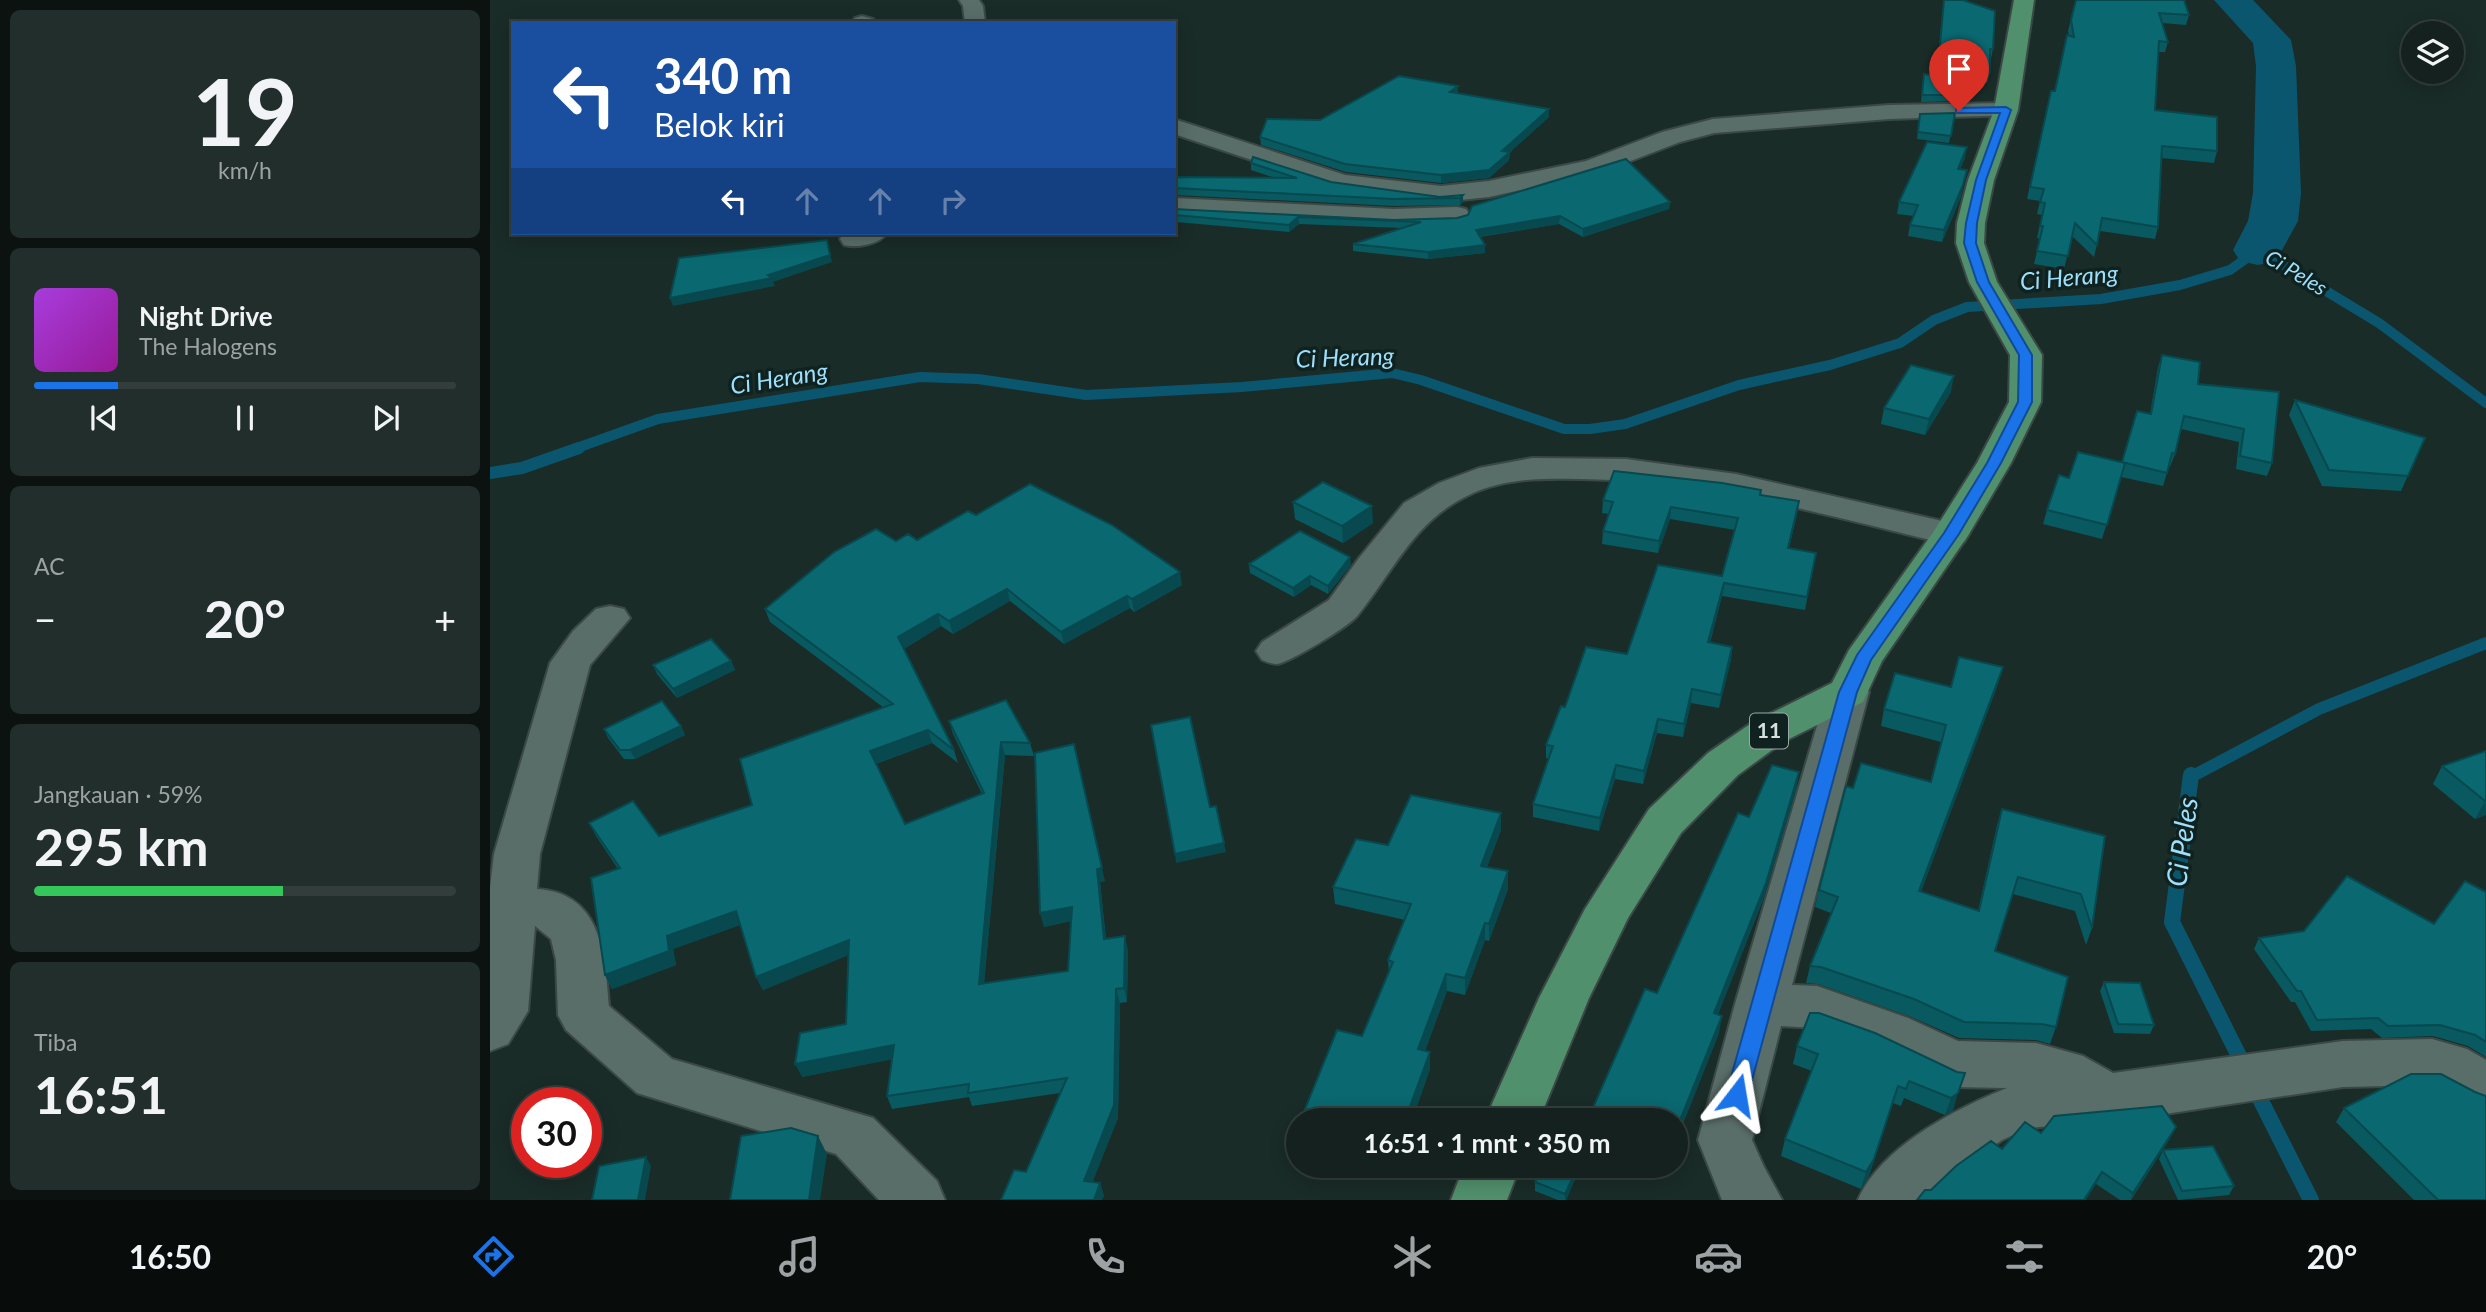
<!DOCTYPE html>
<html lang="id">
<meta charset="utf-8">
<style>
:root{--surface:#14211e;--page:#212e2b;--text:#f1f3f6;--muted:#9da3a4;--line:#333e3c;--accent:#1a73e8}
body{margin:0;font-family:Lato,sans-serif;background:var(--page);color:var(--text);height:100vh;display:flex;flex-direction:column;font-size:26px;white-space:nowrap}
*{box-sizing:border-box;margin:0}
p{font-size:23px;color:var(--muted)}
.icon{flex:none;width:38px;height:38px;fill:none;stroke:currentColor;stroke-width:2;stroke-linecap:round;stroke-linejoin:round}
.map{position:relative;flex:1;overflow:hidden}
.drawer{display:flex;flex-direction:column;gap:10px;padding:10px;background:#0b1210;width:490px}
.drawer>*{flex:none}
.banner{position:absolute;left:21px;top:21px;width:665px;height:214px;border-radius:0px;box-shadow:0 4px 18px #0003,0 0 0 2px var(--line);background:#1a4fa0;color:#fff;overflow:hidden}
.fabs{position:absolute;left:1911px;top:21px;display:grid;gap:14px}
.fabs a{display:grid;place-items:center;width:63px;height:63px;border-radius:50%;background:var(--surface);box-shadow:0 4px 18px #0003,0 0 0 2px var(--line);font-size:35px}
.speed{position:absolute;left:21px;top:1087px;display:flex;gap:14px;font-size:35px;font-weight:700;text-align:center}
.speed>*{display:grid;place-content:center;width:91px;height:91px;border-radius:50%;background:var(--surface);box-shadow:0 4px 18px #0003,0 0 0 2px var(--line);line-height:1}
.speed .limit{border:10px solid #d22;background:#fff;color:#111}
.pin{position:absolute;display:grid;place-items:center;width:60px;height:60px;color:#fff;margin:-72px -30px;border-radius:50% 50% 50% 0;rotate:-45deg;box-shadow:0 0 7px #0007}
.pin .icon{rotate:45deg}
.me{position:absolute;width:77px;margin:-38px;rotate:14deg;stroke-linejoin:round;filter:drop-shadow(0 0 5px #0008)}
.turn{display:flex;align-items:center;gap:24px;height:147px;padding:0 28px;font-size:32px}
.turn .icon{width:91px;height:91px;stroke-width:2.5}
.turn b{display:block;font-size:49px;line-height:60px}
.lanes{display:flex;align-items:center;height:66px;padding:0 28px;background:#0003;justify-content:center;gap:35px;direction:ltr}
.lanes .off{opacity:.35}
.big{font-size:52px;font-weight:700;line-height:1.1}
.drawer .widget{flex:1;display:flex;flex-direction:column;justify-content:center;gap:10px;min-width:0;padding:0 24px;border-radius:10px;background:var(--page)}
.drawer .dial{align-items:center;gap:0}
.dial b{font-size:91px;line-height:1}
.song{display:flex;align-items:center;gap:21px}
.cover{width:84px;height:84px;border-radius:10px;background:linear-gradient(135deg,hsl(280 70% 55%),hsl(300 70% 35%))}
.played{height:7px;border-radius:4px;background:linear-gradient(90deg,var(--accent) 20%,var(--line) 20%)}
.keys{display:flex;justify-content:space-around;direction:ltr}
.heat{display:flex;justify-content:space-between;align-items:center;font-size:38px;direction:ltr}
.charge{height:10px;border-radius:5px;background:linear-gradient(90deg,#34c759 59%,var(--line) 0)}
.trip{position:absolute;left:796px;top:1108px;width:402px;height:70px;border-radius:35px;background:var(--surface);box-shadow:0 4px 18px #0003,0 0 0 2px var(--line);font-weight:700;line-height:70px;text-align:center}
.tabs{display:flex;height:112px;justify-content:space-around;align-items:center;background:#080d0c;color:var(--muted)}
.tabs .icon{width:49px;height:49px}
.tabs .on{color:var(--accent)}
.tabs b{font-size:32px;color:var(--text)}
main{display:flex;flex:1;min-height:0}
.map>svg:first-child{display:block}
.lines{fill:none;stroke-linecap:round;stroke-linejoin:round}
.stream-far2{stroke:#0b566f;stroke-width:10}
.stream-far1{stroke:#0b566f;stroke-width:12}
.stream{stroke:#0b566f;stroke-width:16}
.river{fill:#0b566f;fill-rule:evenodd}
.minor-casing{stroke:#3b4946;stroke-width:4}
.trunk-casing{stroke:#3b4946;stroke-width:4}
.minor{fill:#5a6e69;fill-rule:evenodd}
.trunk{fill:#51906c;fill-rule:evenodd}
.wall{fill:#095960}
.shaded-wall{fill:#07494e}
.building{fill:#0a6870;stroke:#07494e;stroke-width:2}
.route{fill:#1a73e8;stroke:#114b97;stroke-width:2}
.labels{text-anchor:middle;stroke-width:7;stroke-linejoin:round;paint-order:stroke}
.far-water-label{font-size:21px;font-style:italic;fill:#9edffc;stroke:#10221f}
.shield{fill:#10221f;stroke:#9ba8a5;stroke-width:2}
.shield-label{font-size:21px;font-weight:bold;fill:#d6e1de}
.water-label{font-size:24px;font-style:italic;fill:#9edffc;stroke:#10221f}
.near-water-label{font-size:28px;font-style:italic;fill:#9edffc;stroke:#10221f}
</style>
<main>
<section class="drawer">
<div class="widget dial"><b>19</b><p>km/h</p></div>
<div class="widget">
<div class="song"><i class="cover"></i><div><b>Night Drive</b><p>The Halogens</p></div></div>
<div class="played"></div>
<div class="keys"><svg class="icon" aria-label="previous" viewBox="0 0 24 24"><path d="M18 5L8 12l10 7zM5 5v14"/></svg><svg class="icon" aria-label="pause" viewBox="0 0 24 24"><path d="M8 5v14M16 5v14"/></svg><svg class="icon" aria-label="next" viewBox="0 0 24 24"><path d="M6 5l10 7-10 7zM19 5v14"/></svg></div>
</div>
<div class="widget"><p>AC</p>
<div class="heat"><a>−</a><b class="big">20°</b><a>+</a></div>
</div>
<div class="widget"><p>Jangkauan · 59%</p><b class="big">295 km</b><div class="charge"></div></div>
<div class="widget"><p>Tiba</p><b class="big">16:51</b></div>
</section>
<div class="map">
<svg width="1996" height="1200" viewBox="0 0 1996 1200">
<rect width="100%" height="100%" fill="#1a2c28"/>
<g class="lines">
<path class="stream-far2" d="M84,449L168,419L430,377L488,379L596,395L752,387L902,373L931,380L1074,429H1100L1135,424L1249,385L1340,365L1410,343L1444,320L1477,307L1611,299L1690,285L1740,270L1768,250L1889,323L1996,403"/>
<path class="stream-far1" d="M0,473L32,468L89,448
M1701,777L1829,709L1996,643"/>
<path class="stream" d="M1701,775L1682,922L1755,1068
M1763,1085L1821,1200"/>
<path class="river" d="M1724,0H1763L1801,40L1806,66L1811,193L1808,221L1786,261L1768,265L1750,261L1743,250L1758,221L1763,193L1766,66L1763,43Z"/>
<defs>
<path id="minor" d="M469,0H489L493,6L495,23H475L473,6Z
M372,16L383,19L386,23L362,22L365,18Z
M1516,103L1524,105L1528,110L1524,115L1399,119L1224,133L1190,142L1112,172L999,197L951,202L842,187L684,134V119L855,175L951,186L999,181L1096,161L1172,132L1223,119L1399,105Z
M684,198L904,209L967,207L976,209L980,215L976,221L967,223L904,225L684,214Z
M354,233H397C389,245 367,248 354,245L350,239Z
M1042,458L1136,459L1246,474L1474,526L1479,534L1474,542L1461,545C1339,516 1217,480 1091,479C1050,478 1010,478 973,498C923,524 902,573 868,615C861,625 799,663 787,664C782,664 777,662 772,660L766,651L772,642L839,600L869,558L914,503L949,483L989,468Z
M120,606L134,609L140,618L100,665L50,854L47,889C112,893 115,955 119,1006L182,1059L383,1118L447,1181L455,1200H389L346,1154L147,1093L76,1030L68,1015L66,960L61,939L45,926L38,1011L18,1044L0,1051V887L4,854L60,663L83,631L106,609Z
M1358,678L1373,682L1379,692L1302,985L1327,986L1418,1018L1468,1041L1546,1043L1593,1056L1623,1073L1853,1041L1942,1039L1977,1049L1996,1060V1111L1977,1104L1942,1085L1853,1087L1662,1116L1539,1128L1512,1140L1460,1176L1435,1200H1368C1391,1147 1465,1109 1517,1088L1463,1087L1382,1048L1326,1028L1291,1026L1262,1140L1274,1167L1292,1200H1232L1208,1140L1245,1004L1337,692L1343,682Z"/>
<path id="trunk" d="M1524,0H1544L1528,110L1504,180L1495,223L1494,243L1507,282L1552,355L1551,402L1521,463L1479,534L1392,661L1373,702L1293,742L1248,775L1191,833L1138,918L1099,998L1049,1120H995L1049,998L1095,909L1159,809L1218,753L1263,722L1342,683L1359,650L1444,531L1487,463L1519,402L1520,355L1479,282L1466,243L1467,223L1478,180L1504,110Z
M974,1166H1030L1017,1200H961Z"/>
</defs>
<use href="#minor" class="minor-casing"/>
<use href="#trunk" class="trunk-casing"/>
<use href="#minor" class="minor"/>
<use href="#trunk" class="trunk"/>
</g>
<path class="wall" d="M1454,0L1503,49L1501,59H1500V72L1497,83L1470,80L1468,101L1431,102L1433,81L1446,75Z
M1586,0L1699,15L1696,25L1672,23L1678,42L1675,52H1668L1665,110L1727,151L1724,163L1671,158L1668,227L1665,239L1610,231L1604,257L1582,236L1574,269L1544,264L1550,239L1547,238L1552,215L1547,214L1550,201L1537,199L1561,91H1565L1579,36L1578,31Z
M968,86V93L1059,109V117L1020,152L1019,160L999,178L951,183L856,172L771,145L770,137L830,120Z
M1465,113L1459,143L1427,139L1430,114Z
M1475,158L1470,169L1471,197L1452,242L1418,236L1420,225L1424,216L1407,214L1409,202Z
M761,163L841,182L950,197L973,195V202L970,205L904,206L684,195V177L785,178L761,170Z
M1180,202L1179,209L1093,237L1069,224L990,237L995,245V253L938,259L863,251V244L911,228L809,224L799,232L686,222L684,224V209L904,220L967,218Z
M1672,355L1708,384L1789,392L1782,463L1777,476L1746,469L1749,442L1691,429L1685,454L1680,467L1679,466L1673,486L1631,477L1612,539L1553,524L1557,510L1579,478L1632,462L1660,414L1668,367Z
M1461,392L1435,435L1391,424L1394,408Z
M1805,400L1935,438L1911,491L1832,486L1799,415Z
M1271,495L1307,514L1299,548L1326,553L1315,610L1232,596L1220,643L1242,647L1241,660L1229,708L1201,703L1193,737L1167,733L1153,784L1125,779L1109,831L1043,817V804L1059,759L1056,758V745L1075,707L1137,654L1232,576L1245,530L1180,519L1168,553L1112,544L1113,531L1119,514L1112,513L1113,500Z
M803,502L883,523L853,543L805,519Z
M486,515L692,585L644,612L640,608L574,644L520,601L463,634L451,626L414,649L464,750L468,763L442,743L386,764L415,824L492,794L463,734L459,721L540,743L544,756L515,755L494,983L578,971L581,921L554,927L545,753L615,881L610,882L616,939L638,950L637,1002L630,1003L628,1118L602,1182L610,1183L614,1196L536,1172L570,1093L482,1106L479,1097L402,1109L397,1096L402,1059L312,1077L356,1024L358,955L273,990L266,977L250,925L183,949L186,965L122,989L115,975L128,869L106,836L99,823L169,836L262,805L394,708L280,622L275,609L406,541L427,540Z
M759,564L861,565L838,594L821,585L804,597L760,573Z
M241,661L245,670L187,698L167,674L163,665Z
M1513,667L1508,684L1431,892L1488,911L1507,825L1512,809L1615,836L1602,928L1596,945L1585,911L1523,894L1505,951L1566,1027L1560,1044L1546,1040L1469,1038L1419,1016L1328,984L1316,983L1320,966L1341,913L1325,907L1329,890L1363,788L1441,782L1451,742L1391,726L1394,709L1461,687Z
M191,726L195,735L145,759H134L118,738L114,729Z
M1996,751V815L1985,819L1943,784L1952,766Z
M1309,772L1306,790L1273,900L1228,1014L1229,1033L1186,1141V1120H1101L1102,1110L1167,993L1259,817Z
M1011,813V830L997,867L1018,871V889L999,941L995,940L975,995L957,991L935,1051L940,1052V1069L922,1120H816L815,1109L872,1036L899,974L898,960L915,920L845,904L843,887L898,845Z
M1996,892V1057L1978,1046L1943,1036L1892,1038L1881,1029L1821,1031L1805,1002H1801L1764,949L1769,938L1944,924Z
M1614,982L1664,1025L1660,1034L1624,1033L1610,991Z
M1307,1046L1467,1072L1463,1111L1455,1115L1414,1098L1411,1106L1403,1103L1379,1176L1371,1189L1291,1156L1295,1139L1322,1071L1303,1064Z
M1985,1092L1996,1200H1924L1846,1122L1854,1108Z
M1686,1127L1679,1140L1641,1200H1630L1606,1184L1441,1190L1512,1149L1551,1133Z
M1673,1150L1744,1186L1739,1195L1688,1200L1669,1159Z
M1053,1166H1091L1076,1200H1068L1045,1191V1182Z"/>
<path class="shaded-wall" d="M968,86V94L960,92Z
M1059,109V117L1020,152L1019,160L999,178L951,183V175L1012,151Z
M1477,147L1475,158L1466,180L1468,169Z
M1477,170L1471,197L1452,242L1454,230Z
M973,195V202L970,205V198Z
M1180,202L1179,209L1093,237V229Z
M1070,216L1069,224L986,237V230Z
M808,217L809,224L799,232V225Z
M337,240L342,262L283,282L285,286L183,306L180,298L278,275Z
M995,245V253L938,259V252Z
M1464,376L1461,392L1435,435L1439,419Z
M1309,501L1307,514L1296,561L1298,548Z
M882,506L883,523L853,543L852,526Z
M1181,507L1180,519L1168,553L1169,541Z
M860,557L861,565L838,594V586Z
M690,572L692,585L644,612L642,599Z
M820,576L821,585L804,597L803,588Z
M1234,583L1232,596L1216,656L1218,642Z
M517,589L520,601L463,634L459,621Z
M637,596L640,608L574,644L571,632Z
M448,614L451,626L412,650L408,637Z
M1242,647L1241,660L1229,708L1231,695Z
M241,661L245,670L187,698L183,689Z
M1513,667L1508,684L1425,908L1429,891Z
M1202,689L1201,703L1193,737L1194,724Z
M1168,719L1167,733L1153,784L1154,771Z
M191,726L195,735L145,759L140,750Z
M438,730L442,743L385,764L380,751Z
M511,742L515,755L493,997L489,984Z
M584,744L615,881L610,882L617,952L614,939Z
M1126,765L1125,779L1109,831L1110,818Z
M1309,772L1306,790L1273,900L1222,1030L1224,1013Z
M1995,801L1996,815L1985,819Z
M1011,813V830L991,883V866Z
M734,843L736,852L686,863L685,854Z
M1018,871V889L999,941V924Z
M582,907L586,920L554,927L550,913Z
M246,911L252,924L183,949L186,965L122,989L115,975L177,936Z
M995,923V940L975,995V978Z
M635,936L638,950L637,1002L634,988Z
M359,940L364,953L273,990L266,977Z
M956,974L957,991L929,1066L928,1049Z
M626,989L630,1003L628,1118L598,1194L594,1181Z
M1232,1016L1229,1033L1186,1141V1130Z
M404,1045L409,1058L312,1077L305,1064Z
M940,1052V1069L922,1120H915Z
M1408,1086L1379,1176L1371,1189L1376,1172Z
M1468,1093L1463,1111L1455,1115L1461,1098Z
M1686,1127L1679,1140L1640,1200L1643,1193Z
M328,1136L337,1154L330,1200H319Z
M156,1157L161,1166L155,1200H148Z
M1088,1166H1091L1076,1200H1075V1194Z
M1612,1172L1606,1184L1596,1200H1594Z
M610,1183L614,1196L612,1200H604Z"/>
<path class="building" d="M1454,0H1473L1505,11L1503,49H1500V72L1448,67Z
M1586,0H1694L1699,15L1669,13L1678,42L1669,41L1665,110L1727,117V151L1672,146L1668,227L1612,218L1607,245L1585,223L1578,256L1547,251L1553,226H1550L1555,203L1550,202L1554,189L1540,187L1561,91H1565L1577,35L1584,37L1581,20Z
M1434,74L1470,78L1469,95H1432Z
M909,76L968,86L960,92L1059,109L1012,151L1020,152L999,170L951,175L855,164L770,137L777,119L830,120Z
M1465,113L1461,136L1428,132L1430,114Z
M1437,142L1477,147L1468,169L1477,170L1473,185L1454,230L1420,225L1428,205L1409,202Z
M763,157L841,182L950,197L973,195L970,198L904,199L684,188V177L807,178L761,163Z
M1136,159L1180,202L1093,229L1070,216L986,230L995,245L938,252L863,244L931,222L808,217L799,225L685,215L684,216V209L904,220L967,218L978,215L982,206Z
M337,240L340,255L278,275L282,278L180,298L189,258Z
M1672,355L1710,362L1708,384L1789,392L1782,463L1750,456L1754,429L1694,416L1685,454L1682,453L1677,473L1632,462L1647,411L1661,414Z
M1421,365L1464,376L1439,419L1394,408Z
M1805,400L1935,438L1918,476L1839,470Z
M1588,452L1635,463L1617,525L1557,510L1569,475L1579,478Z
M1124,471L1232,483L1271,490L1270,495L1309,501L1298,548L1326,553L1317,597L1234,583L1218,642L1242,647L1231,695L1202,689L1194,724L1168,719L1154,771L1126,765L1110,818L1043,804L1063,746L1056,745L1071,706L1075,707L1096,647L1137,654L1168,565L1232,576L1248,518L1181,507L1169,541L1113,531L1123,502L1113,500Z
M833,482L882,506L852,526L803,502Z
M540,484L622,525L690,572L642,599L637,596L571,632L517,589L459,621L448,614L408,637L464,750L438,730L380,751L415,824L494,793L459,721L516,700L540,743L511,742L489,984L578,971L582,907L550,913L545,753L584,744L612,868L607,869L614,939L635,936L634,988L626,989L624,1105L594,1181L610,1183L604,1200H511L524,1170L536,1172L577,1078L478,1093L479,1084L397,1096L404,1045L305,1064L310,1033L356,1024L359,940L266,977L246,911L177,936L179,951L115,975L101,878L130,868L99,823L143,801L169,836L262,805L250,759L403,704L275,609L344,552L386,529L406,541L418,534L427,540L478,511L486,515Z
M810,531L860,557L838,586L820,576L803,588L759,564Z
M221,639L241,661L183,689L163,665Z
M1469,657L1513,667L1429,891L1489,911L1512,809L1615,836L1602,928L1591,894L1528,877L1505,951L1578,977L1566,1027L1552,1024L1474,1022L1424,999L1331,967L1320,966L1348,897L1329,890L1356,786L1363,788L1371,763L1441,782L1456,725L1394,709L1405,673L1461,687Z
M172,701L191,726L140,750H130L114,729Z
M700,717L720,807L726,806L734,843L685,854L661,725Z
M1996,751V801H1995L1952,766Z
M1282,765L1309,772L1276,883L1224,1013L1232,1016L1186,1130V1120H1128L1102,1110L1155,989L1167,993L1248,813L1259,817Z
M921,795L1011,813L991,866L1018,871L999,924L995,923L975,978L956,974L928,1049L940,1052L915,1120H857L815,1109L847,1030L872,1036L903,962L898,960L921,904L843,887L866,839L898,845Z
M1857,876L1944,924L1975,881L1996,892V1042L1985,1035L1950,1025L1898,1026L1888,1018L1827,1020L1811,991H1807L1769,938L1814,931Z
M1614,982L1650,983L1664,1025L1628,1024Z
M1320,1013H1329L1385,1033L1467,1072L1475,1073L1468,1093L1461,1098L1419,1081L1416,1089L1408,1086L1384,1159L1376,1172L1295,1139L1328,1054L1307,1046Z
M1921,1074H1951L1985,1092L1996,1096V1200H1948L1854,1108Z
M1672,1106L1686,1127L1643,1193L1612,1172L1594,1200H1427L1435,1190H1441L1466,1166L1501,1141L1512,1149L1535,1122L1551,1133L1564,1116Z
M301,1128L328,1136L319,1200H240L251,1136Z
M1723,1146L1744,1186L1692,1191L1673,1150Z
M156,1157L148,1200H102L109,1166Z
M1053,1166H1088L1075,1194L1045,1182Z"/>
<path class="route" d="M1469,108L1516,107L1521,110L1496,180L1487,223L1486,243L1499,282L1542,355V402L1511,463L1469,534L1381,660L1367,692L1258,1095L1255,1102L1247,1105L1239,1102L1236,1095L1349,692L1367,655L1454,533L1497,463L1528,402L1529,355L1487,282L1474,243L1476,223L1486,180L1510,113H1466V109Z"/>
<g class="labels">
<g class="far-water-label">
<text transform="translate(1806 273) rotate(31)" y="7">Ci Peles</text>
</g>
<rect class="shield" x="1260" y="713.5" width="38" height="35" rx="5"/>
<g class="shield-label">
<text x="1279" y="738">11</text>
</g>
<g class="water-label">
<text transform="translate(1579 278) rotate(-5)" y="8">Ci Herang</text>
<text transform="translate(855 358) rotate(-2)" y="8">Ci Herang</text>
<text transform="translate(289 379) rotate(-9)" y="8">Ci Herang</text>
</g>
<g class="near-water-label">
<text transform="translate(1692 842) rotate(-82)" y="10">Ci Peles</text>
</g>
</g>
</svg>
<div class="fabs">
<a><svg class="icon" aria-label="layers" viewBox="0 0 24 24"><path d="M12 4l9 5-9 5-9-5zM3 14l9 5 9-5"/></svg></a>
</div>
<div class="speed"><div class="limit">30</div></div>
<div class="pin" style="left:1469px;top:111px;background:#d93025"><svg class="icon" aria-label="arrive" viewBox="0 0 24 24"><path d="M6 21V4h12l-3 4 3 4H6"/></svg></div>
<svg class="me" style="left:1247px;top:1095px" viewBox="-20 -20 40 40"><path d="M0-17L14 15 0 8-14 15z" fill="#1a73e8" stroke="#fff" stroke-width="4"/></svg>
<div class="trip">16:51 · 1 mnt · 350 m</div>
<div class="banner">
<div class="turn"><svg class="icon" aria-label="left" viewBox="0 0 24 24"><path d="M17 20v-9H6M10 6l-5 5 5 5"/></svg><div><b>340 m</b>Belok kiri</div></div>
<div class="lanes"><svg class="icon" aria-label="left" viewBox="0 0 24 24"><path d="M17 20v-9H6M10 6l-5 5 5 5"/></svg><svg class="icon off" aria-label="ahead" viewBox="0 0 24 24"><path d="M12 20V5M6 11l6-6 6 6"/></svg><svg class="icon off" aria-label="ahead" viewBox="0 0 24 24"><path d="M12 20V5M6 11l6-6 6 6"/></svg><svg class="icon off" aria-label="right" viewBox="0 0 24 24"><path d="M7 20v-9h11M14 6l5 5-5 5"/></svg></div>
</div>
</div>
</main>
<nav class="tabs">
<b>16:50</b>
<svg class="icon on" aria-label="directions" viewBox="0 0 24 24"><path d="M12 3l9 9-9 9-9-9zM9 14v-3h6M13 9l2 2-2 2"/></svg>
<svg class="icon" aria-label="music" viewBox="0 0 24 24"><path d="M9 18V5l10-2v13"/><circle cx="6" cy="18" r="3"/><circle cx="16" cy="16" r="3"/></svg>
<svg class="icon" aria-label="phone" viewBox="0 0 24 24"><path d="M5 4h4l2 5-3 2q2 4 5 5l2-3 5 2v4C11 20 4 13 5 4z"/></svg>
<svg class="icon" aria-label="climate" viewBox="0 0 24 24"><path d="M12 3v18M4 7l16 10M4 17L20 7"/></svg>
<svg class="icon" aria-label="car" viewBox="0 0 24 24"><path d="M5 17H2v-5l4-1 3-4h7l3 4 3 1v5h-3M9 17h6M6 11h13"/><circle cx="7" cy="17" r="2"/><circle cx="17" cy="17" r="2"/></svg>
<svg class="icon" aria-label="filters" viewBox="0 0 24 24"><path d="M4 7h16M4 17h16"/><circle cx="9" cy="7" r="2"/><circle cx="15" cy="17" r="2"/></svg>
<b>20°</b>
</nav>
